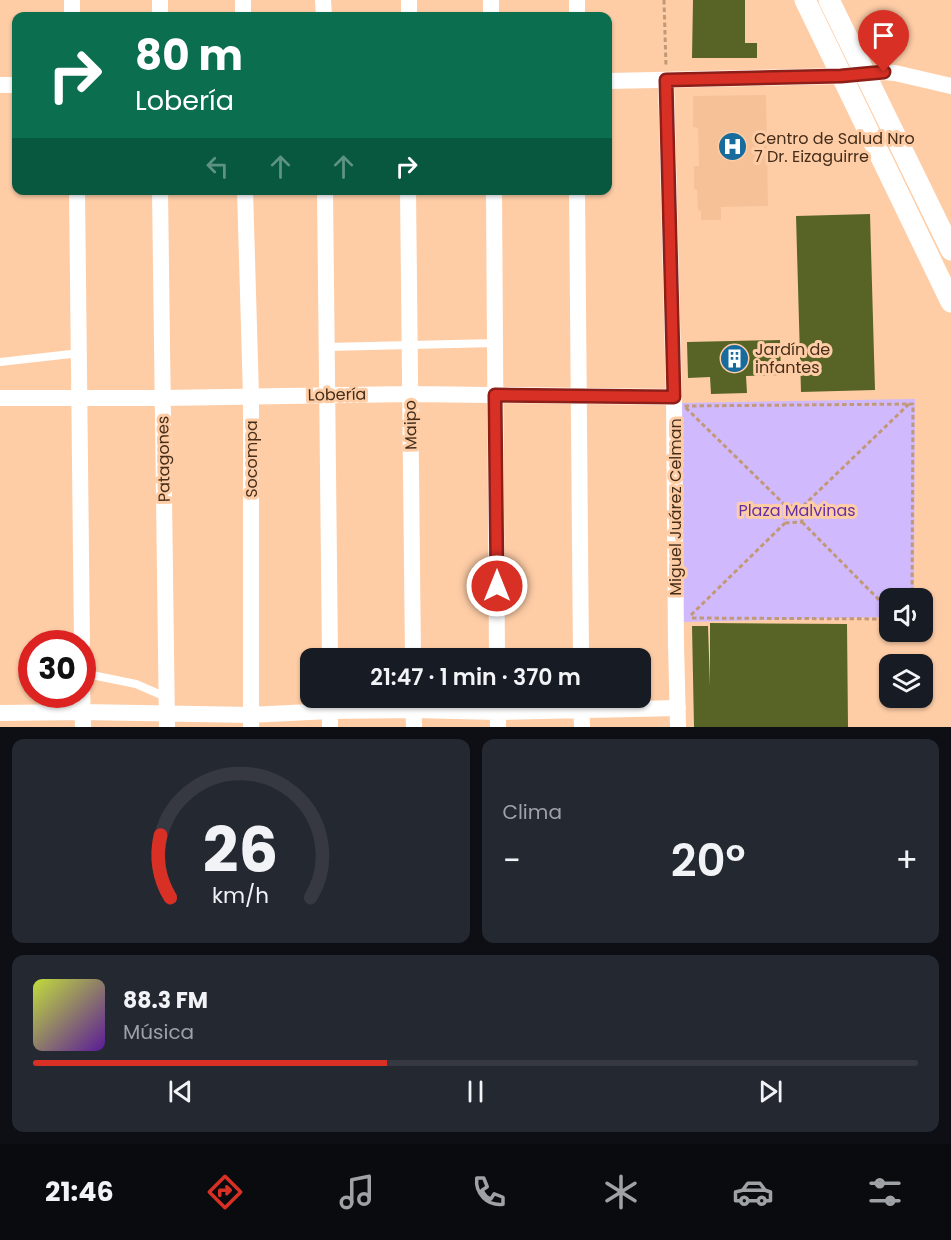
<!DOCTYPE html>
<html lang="es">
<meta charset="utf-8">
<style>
:root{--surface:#171b24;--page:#242831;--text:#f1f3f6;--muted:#9ea1a6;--line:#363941;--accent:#d93025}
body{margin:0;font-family:Poppins,sans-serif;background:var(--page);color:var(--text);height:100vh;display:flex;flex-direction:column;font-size:22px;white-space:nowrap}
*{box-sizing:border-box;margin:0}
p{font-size:20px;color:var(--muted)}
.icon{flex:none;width:33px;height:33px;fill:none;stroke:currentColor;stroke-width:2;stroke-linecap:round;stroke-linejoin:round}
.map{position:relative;height:727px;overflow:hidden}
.details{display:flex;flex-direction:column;gap:12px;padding:12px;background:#0d0f14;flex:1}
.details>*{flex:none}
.banner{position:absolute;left:12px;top:12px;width:600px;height:183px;border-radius:12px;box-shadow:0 2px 4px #0004;background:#0b6e4f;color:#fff;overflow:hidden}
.fabs{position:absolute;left:879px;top:588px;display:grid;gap:12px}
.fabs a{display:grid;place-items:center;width:54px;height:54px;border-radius:12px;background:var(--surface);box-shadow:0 2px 4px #0004;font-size:30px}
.speed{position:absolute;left:18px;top:630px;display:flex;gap:12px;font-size:30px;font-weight:700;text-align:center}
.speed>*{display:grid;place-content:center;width:78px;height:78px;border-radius:50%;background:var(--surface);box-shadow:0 2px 4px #0004;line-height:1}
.speed .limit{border:9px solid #d22;background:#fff;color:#111}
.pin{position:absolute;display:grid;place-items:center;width:51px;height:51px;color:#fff;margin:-62px -26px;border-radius:50% 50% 50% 0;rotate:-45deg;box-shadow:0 0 6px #0007}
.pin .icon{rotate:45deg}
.me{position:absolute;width:66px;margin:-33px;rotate:0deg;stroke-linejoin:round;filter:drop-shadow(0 0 4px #0008)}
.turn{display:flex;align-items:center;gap:21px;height:126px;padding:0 24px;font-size:27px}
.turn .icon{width:78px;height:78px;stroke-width:2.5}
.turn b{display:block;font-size:42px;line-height:51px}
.lanes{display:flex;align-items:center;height:57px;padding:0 24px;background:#0003;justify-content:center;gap:30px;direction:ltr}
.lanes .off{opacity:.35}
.big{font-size:45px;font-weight:600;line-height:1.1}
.details .tile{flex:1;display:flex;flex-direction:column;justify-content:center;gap:9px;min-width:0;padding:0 21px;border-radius:12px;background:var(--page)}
.details .dial{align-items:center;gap:0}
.dial svg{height:156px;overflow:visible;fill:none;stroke:var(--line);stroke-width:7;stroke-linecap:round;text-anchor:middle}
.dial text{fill:var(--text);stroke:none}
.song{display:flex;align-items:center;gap:18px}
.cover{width:72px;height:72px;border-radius:9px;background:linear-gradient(135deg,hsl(70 70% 55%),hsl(270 70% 35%))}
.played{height:6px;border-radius:3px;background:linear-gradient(90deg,var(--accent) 40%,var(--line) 40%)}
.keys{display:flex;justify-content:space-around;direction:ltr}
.heat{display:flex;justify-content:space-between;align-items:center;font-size:33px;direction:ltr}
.details .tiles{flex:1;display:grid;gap:12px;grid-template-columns:1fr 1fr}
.tile:last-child{grid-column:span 2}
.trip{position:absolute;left:300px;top:648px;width:351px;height:60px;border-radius:12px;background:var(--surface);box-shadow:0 2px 4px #0004;font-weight:600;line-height:60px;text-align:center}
.dock{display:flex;height:96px;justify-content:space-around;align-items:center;background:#090b0e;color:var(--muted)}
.dock .icon{width:42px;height:42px}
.dock .on{color:var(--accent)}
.dock b{font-size:27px;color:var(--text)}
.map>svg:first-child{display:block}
.built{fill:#f6c196}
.green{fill:#d0b9fc}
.building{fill:#576426}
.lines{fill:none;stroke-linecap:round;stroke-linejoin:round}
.path{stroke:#c29978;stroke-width:3;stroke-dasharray:4.5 3;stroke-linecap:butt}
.service{stroke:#fff;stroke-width:8}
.minor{stroke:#fff;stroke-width:16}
.tertiary{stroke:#fff;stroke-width:21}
.route-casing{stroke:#8d1f18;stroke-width:15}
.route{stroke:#d93025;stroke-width:10}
.labels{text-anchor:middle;stroke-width:6;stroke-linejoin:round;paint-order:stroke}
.poi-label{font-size:16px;fill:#452d19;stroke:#fecda6;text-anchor:start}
.street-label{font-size:16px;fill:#452d19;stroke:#fecda6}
.park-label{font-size:16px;fill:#6530a4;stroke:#fecda6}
</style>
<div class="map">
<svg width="951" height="727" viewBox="0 0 951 727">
<rect width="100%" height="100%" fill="#fecda6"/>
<path class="built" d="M766,95L768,206L721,207V220H701V211L698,210L697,190L694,189V166H699L698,128L693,127V96Z"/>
<path class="green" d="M915,399L914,598H890L889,617L683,622L679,403Z"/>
<path class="building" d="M693,0H745V43H757V58H692Z
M870,214L875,390L801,392L796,216Z
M780,340L781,375L746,376L747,393L711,394L710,377L688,378L687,342Z
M710,623L847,624L848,727H694L692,626H708L710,686Z"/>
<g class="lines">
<path class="path" d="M664,0L666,66
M909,404L803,506H786L684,406Z
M909,404H913L912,598
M802,522L890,611
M785,523L802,522V507
M691,615L785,523L786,506
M692,618L890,619"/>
<path class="service" d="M327,347L496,343
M0,362L80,353
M82,673L136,684L166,697"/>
<path class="minor" d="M72,0V16
M323,0L324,16
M160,16V0
M243,16V0
M409,16V0
M491,16V0
M577,16V0
M666,80L674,397L676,644L678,727
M608,81L841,76L884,72L895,73L951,86
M0,85H16
M77,190L82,644
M160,190L167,727
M245,190L251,396V727
M325,190L330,658
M408,190L413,658
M494,190L497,658
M577,190L581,658
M0,398H163L410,394L674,397
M82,683L83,727
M330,698V727
M413,698L414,727
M498,698V727
M581,698L582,727
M0,713L83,712L251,715L330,711L413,710L498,712L678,708"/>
<path class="tertiary" d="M805,0L951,302
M829,0L951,250"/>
</g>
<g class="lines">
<defs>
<path id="route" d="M497,586L495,395L674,397L666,80L841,76L884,72"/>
</defs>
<use href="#route" class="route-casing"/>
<use href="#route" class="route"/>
</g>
<defs>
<symbol id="hospital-disc" viewBox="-11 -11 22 22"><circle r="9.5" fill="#176c9d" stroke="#fecda6"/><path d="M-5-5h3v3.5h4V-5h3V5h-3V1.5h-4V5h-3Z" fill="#fff"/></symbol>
<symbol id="building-disc" viewBox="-11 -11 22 22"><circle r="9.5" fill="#176c9d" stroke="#fecda6"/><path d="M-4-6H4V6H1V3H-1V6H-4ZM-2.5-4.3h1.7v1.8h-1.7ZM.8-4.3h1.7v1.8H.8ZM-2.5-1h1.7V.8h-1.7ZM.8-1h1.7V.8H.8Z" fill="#fff"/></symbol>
</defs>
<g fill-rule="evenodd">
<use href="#hospital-disc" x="716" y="130" width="33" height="33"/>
<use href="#building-disc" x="718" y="342" width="33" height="33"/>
</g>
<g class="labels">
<g class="poi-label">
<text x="754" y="144">Centro de Salud Nro<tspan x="754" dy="18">7 Dr. Eizaguirre</tspan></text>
<text x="755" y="355">Jardín de<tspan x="755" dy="18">infantes</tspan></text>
</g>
<g class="street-label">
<text transform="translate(337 394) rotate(-1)" y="6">Lobería</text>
<text transform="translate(410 425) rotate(-91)" y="6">Maipo</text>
<text transform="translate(163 459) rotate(-91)" y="6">Patagones</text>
<text transform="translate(251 459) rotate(-90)" y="6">Socompa</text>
<text transform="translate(675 507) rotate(-90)" y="6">Miguel Juárez Celman</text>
</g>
<g class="park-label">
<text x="797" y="516">Plaza Malvinas</text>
</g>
</g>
</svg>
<div class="fabs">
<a><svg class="icon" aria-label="sound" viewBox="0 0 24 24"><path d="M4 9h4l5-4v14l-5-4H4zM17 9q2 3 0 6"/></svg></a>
<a><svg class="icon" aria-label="layers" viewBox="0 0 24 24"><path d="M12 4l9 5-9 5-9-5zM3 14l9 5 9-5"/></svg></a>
</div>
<div class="speed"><div class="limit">30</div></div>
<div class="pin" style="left:884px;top:72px;background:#d93025"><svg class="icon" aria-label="arrive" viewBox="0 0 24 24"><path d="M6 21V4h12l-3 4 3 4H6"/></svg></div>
<svg class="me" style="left:497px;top:586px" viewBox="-20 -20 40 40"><circle r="17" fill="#d93025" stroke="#fff" stroke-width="3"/><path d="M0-11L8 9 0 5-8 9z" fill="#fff"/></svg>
<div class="trip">21:47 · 1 min · 370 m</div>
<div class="banner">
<div class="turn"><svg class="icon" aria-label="right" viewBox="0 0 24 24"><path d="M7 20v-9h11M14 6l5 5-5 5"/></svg><div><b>80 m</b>Lobería</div></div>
<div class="lanes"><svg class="icon off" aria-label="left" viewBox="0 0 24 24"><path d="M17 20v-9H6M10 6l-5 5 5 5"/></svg><svg class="icon off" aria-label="ahead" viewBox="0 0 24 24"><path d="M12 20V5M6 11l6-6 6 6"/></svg><svg class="icon off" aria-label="ahead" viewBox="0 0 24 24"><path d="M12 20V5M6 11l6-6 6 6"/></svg><svg class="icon" aria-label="right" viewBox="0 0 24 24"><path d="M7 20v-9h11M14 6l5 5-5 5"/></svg></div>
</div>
</div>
<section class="details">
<div class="tiles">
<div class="tile dial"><svg viewBox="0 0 100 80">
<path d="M14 69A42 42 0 1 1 86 69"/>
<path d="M14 69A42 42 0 0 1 9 37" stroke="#d93025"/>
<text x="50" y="56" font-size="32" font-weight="700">26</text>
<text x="50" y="72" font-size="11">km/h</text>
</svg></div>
<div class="tile"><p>Clima</p>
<div class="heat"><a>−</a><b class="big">20°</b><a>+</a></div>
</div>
<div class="tile">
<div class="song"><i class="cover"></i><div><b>88.3 FM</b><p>Música</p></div></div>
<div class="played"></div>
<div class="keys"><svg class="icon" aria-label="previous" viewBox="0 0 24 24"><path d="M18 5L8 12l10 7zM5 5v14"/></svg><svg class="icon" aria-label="pause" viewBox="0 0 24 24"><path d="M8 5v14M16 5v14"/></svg><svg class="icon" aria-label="next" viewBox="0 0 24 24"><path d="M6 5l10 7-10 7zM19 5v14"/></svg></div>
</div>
</div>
</section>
<nav class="dock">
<b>21:46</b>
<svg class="icon on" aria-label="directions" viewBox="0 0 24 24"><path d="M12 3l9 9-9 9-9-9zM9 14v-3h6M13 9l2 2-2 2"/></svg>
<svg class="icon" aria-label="music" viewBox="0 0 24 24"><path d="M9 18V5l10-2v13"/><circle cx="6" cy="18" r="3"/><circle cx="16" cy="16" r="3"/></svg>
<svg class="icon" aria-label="phone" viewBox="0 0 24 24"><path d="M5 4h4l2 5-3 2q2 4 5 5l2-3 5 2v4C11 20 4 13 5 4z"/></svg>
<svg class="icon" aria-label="climate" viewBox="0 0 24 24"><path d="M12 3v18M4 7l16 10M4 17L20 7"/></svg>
<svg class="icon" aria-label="car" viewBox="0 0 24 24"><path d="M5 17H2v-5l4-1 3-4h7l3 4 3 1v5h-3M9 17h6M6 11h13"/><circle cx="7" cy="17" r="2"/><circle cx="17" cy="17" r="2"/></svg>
<svg class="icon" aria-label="filters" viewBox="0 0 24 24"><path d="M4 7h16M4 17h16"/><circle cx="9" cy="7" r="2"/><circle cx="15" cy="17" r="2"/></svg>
</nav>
